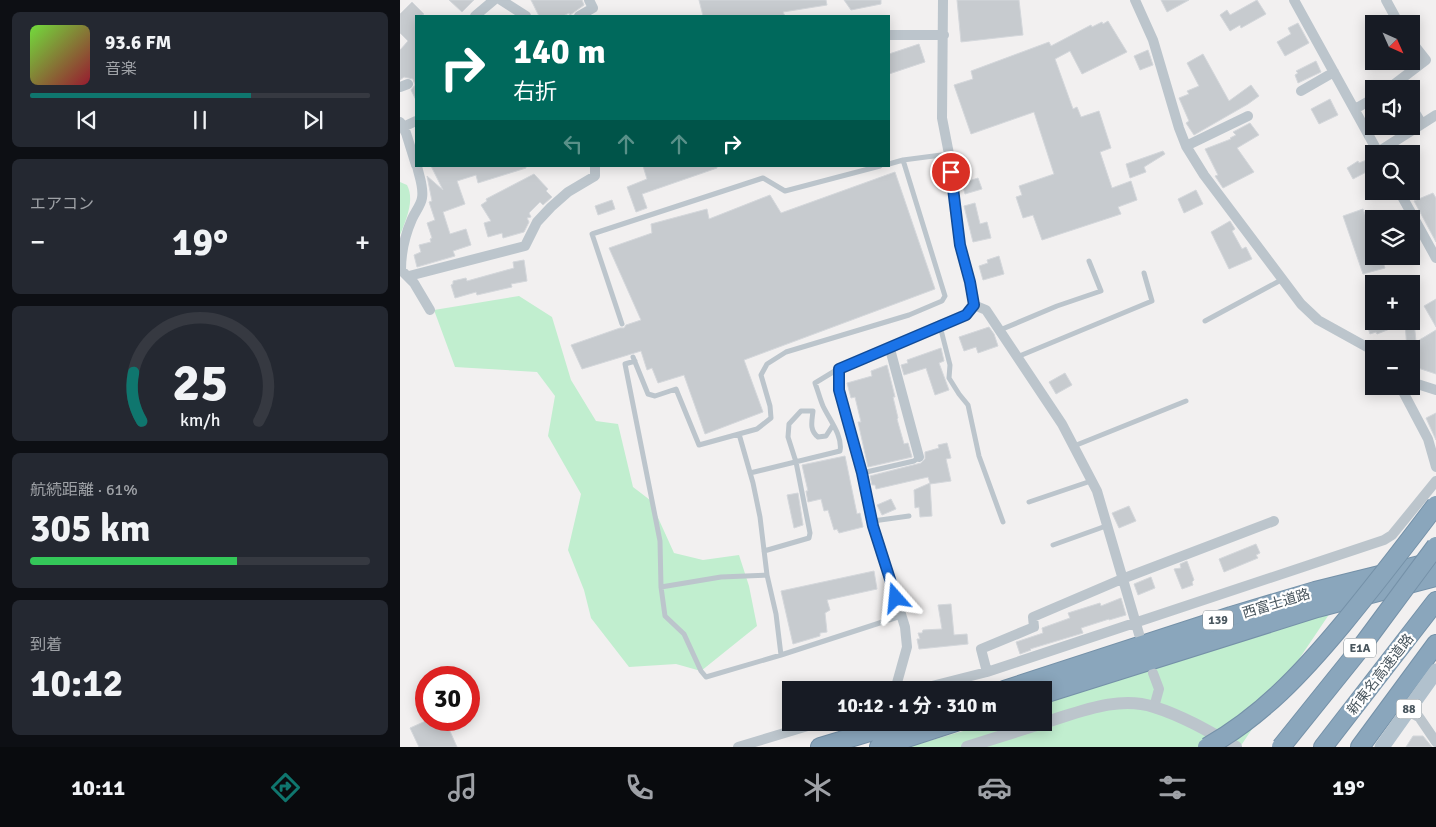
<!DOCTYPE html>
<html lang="ja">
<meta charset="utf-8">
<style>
:root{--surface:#171b24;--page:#242831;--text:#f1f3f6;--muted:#9ea1a6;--line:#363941;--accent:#0f766e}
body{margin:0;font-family:Signika,"Noto Sans JP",sans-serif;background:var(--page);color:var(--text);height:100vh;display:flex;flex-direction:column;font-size:19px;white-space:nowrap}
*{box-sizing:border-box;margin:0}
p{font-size:16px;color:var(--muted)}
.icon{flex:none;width:28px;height:28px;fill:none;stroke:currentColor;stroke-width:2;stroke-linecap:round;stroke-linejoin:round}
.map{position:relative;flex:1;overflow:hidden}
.sheet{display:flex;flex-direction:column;gap:12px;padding:12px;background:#0d0f14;width:400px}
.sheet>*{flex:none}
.top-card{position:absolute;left:15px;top:15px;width:475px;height:152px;border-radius:0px;box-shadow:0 2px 12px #0003;background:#00695c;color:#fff;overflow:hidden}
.needle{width:32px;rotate:135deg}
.buttons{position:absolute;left:965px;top:15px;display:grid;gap:10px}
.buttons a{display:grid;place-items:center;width:55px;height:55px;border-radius:0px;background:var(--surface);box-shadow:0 2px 12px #0003;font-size:25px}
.speed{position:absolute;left:15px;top:666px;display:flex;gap:10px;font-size:25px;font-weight:700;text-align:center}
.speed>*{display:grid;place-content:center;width:65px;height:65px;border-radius:50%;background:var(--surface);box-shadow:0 2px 12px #0003;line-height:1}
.speed .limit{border:8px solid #d22;background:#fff;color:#111}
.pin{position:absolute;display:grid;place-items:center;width:42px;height:42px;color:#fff;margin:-21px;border:2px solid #fff;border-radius:50%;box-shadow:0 1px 5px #0007}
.me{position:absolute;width:55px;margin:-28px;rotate:342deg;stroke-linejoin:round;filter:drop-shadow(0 0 4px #0008)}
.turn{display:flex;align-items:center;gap:18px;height:105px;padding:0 15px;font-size:22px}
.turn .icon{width:65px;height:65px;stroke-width:2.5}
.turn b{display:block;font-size:35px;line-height:42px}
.lanes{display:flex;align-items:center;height:48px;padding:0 15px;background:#0003;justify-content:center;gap:25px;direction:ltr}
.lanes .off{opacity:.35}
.big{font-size:38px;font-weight:700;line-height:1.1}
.sheet .widget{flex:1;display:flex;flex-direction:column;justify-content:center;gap:8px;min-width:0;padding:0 18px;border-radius:8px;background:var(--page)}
.sheet .dial{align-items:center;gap:0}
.dial svg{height:130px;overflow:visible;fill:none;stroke:var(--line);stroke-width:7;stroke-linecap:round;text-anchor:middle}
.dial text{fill:var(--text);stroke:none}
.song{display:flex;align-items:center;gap:15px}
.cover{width:60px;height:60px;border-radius:8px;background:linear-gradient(135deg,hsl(100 70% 55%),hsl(350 70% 35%))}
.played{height:5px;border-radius:2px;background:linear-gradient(90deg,var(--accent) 65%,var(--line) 65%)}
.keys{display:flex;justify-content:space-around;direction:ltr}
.heat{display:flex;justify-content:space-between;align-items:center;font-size:28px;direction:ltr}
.charge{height:8px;border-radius:4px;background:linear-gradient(90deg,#34c759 61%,var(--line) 0)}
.trip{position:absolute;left:382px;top:681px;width:270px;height:50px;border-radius:0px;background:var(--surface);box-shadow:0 2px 12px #0003;font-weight:700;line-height:50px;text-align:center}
.tab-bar{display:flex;height:80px;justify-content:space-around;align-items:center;background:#090b0e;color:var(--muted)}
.tab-bar .icon{width:35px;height:35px}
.tab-bar .selected{color:var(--accent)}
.tab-bar b{font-size:22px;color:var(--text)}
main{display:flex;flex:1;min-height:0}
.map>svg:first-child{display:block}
.green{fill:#c1eecf}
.building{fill:#c7cbcf;stroke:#d4d7db}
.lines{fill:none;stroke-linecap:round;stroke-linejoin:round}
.motorway-casing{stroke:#7591a8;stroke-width:20}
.service{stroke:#bcc5cc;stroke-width:5}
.minor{stroke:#bcc5cc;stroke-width:10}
.tertiary{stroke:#bcc5cc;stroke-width:12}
.primary{stroke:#b1c1cd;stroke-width:15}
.motorway{stroke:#8aa6bc;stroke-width:18}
.motorway-bridge-casing{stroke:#7591a8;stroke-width:20;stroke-linecap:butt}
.motorway-bridge{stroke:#8aa6bc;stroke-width:18}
.route-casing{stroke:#114b97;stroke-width:12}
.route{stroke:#1a73e8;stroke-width:9}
.labels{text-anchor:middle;stroke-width:4.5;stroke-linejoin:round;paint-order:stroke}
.shield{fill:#fff;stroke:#7f888e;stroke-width:1}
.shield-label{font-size:12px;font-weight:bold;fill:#48555d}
.street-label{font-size:14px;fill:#48555d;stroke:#fff}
</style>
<main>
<section class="sheet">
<div class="widget">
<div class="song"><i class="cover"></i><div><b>93.6 FM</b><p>音楽</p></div></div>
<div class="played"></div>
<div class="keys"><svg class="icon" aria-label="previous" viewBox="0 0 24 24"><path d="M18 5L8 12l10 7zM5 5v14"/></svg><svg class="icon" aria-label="pause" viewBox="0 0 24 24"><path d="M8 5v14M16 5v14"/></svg><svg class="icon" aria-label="next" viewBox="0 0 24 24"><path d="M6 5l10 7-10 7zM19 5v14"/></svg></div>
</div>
<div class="widget"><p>エアコン</p>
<div class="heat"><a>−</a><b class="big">19°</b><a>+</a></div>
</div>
<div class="widget dial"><svg viewBox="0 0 100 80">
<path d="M14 69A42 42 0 1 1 86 69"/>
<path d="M14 69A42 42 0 0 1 9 39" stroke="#0f766e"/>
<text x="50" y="56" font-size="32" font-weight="700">25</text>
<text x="50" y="72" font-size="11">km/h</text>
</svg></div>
<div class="widget"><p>航続距離 · 61%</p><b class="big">305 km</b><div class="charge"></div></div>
<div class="widget"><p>到着</p><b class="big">10:12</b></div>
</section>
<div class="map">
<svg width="1036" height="747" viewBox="0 0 1036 747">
<rect width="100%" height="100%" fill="#f2f0f0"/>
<path class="green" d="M0,182L7,185C15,200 6,220 0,235Z
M119,296L152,317L171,380L196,421L218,424L233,487L250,500L274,553L303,560L339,555L349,586L357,626L301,671L276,664L229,667L191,618L184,590L168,550L181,494L148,436L155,396L137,372L55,367L34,310Z
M930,613L840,747H508L591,723L644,722V702L655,698Z"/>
<path class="building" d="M49,0H74L62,12Z
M131,0H182L184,5L170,15L169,13L163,16H139Z
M299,0H426L427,5L383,12L385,16H303Z
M444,0H481V4L451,10Z
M557,0H619L623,35L561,42Z
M761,0H789L767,12Z
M857,0L866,14L841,28L840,25L830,31L820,15L827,10L830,15Z
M12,2L24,14L21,16H16V100L11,90L15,85L13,79L4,77L0,80V50L8,41L0,33V14Z
M708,21L727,52L682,74L670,51L655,59L673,109L677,107L681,117L699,111L711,148L700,152L712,188L731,181L737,200L718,207L721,214L642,240L633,215L623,218L616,197L622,195L619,186L654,174L634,112L571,134L554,85L573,79L571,71L649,42L651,46L691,25L692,27L702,22L703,24Z
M898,23L909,43L885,56L877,42L891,34L888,28Z
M519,44L525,62L489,74V54Z
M748,50L753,65L740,70L734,56Z
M803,54L829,101L851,85L859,96L848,104L794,135L786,123L789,121L779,98L789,94L787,91L799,86L787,63Z
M916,61L921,72L898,83L895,75L898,73L896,71Z
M930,99L938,115L919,124L911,109Z
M850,123L859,135L837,148L854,172L823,188L815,176L818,175L805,149L831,139L830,138L836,135L833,132Z
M763,151L765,154L744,167L746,172L730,178L726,164Z
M969,159L974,168L953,179L947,168L958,161L959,163Z
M31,166H126V168L78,183L76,175L57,181L65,204L43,212L50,234L66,229L71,245L53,251L55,256L17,267L14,255L21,252L19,245L31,242L30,239L32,238L27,223L35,220L29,202L32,201L27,176L43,190Z
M243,166H317V168L242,194L247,208L236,212L227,187L247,179Z
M495,172L535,289L344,360L363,412L305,434L284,375L258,383L252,368L247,370L241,351L182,369L171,345L220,328H224L226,325L241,320L209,248L252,233L251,224L307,209L309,219L370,195L381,213Z
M134,174L148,189L146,191L152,197L143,205L140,202L129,213L131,217L127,218L129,222L124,232L103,238L102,233L88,237L84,223L91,221L81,205L87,201L86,199Z
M578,178L582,189L565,194L562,183Z
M796,190L803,204L784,213L778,199Z
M1033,193L1036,198V242L1014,201Z
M212,200L215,209L198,215L195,206Z
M575,203L580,224L587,222L591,238L573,242L564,206Z
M963,209L974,237V256H981L985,268L963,274L943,216Z
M830,221L835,229L832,231L842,249L846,247L852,259L829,269L811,232Z
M599,256L604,274L583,280L579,266L588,263L587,260Z
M124,260L127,281L111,284L112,287L77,295L76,292L55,298L51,285L53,284V281L66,278L67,281L114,268L113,262Z
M1036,299V327L1024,306Z
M974,321H1014L1016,342L1036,330V374L1018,368H1011V349H1007L1005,323L977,334L976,332L970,334L967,325Z
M589,327L594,334L598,346L578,353L576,347L564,351L559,337Z
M541,348L544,361L539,363L549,390L535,395L526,368L504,375L501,365L508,363L507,360Z
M487,365L495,397H493L498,418L497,419L504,444L508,443L512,457L468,467L458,422H461L455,397L451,398L447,383L472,376L471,371Z
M665,373L672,385L656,394L649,382Z
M1036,413V440L1026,418Z
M547,443L551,458L546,459L551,481L530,484L532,516L520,517L519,507L515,508L514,490L530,483L528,477L476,489L475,485H472L470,476L521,463L525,459V452L539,448L538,445Z
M445,456L457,514L460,513L463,527L439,533L437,529L434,530L428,510L424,511L421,499L408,502L406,491H408L402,465Z
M398,493L403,525L394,528L387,495Z
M491,499L496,509L482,515L477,505Z
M729,506L736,521L719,528L712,513Z
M856,544L860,553L856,555L858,558L824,572L819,559Z
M787,561L794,580L792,582L793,585L782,589L774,569L781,568L780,564Z
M474,571L477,589L427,600L430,610L425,613L427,632L420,633V636L393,644L381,591Z
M751,577L755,588L738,595L734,584Z
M721,598L726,615L709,620V619L681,628L683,633L630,649L631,650L620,654L616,642L643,633L642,628L670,618L668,613L700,603L701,606Z
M551,604L554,635L567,634L568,644L519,649L517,639H520L518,633H522L523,630L542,629L538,605Z
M28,720H45L57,747H19L10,728Z
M1013,736H1023L1032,747H1006Z"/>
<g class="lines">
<defs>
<path id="motorway" d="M604,690L831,616L915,591L1036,561
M644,694L917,608L1036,577
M420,747L503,722
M479,747L556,722
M923,747L1036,601
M960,747L1036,644"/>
</defs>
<use href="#motorway" class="motorway-casing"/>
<path class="service" d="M489,164L503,160L549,154
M805,321L883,279
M222,324L192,234L363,178L385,191L480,166
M540,326L550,365L549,378L559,394L568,405L579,456L603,522
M600,330L657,306L701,291L689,261
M233,357L248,394L255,396L276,389L299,445L357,429L371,418L370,406L361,375L367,364L386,352L509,315L542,301L545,296L503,160
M617,357L752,301L744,273
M235,361L225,364L260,541L261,587
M339,434L353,483L360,517L367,575L376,614L381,655
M674,446L786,401
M350,473L440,451C443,436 429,419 423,406C420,399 418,391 415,383L438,369
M462,473L514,461L519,457
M629,502L691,481
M473,521L509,516
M653,545L706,526
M364,551L409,538L410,533L396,462L388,437L389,424L401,411H413C412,421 409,430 418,437L426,436L433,425
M367,575L321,577L261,587L265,616L284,634L301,671L306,677L381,655L501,616"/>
<path class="minor" d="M101,0L126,16
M735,0L753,40L779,128L786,146L804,175L901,304L918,320L974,351
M894,0L979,154
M986,0L999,24
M75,16L94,0
M179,16L193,8L189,0
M489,35H544
M0,87L8,84
M988,89L1026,60L1011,41
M901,91L934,72
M1011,106L1022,124
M955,109L974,98
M0,122L6,133L16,165
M3,127L16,121
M786,146L848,116
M978,152L1036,115
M17,166C19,176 24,187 22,198C21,205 15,212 12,219C5,235 1,252 1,270L14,283L30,310
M999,191L1036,258
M9,276L125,246L137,222L151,207L168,192L195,176V166
M574,305L586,310L662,424L697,491L739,634
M490,349L519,457
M1011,382L1036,390
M1000,386L1028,439L1036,467
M587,672L581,649L634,627L633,617L722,579L874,521
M753,673L759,689L754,707
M495,690L507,647L505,627L472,521L462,473L439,390V369L566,315L574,305L570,282L560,245L549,154L542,118L543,0
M516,690L587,672L984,540L992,535L1036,481
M1008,711L1019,717L1036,742
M338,747L421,722"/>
<path class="tertiary" d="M567,747C592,739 618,731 643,723C678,713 717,695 754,707C783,716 810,732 836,747"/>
<path class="primary" d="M982,747L1036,671"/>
<use href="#motorway" class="motorway"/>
<defs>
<path id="motorway-bridge" d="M807,747C862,716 902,673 942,625C974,586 1005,546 1036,505
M881,747L959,650L1036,546"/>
</defs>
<use href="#motorway-bridge" class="motorway-bridge-casing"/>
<use href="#motorway-bridge" class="motorway-bridge"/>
</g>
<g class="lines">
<defs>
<path id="route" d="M496,598L473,526L462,473L439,390V369L566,315L574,305L570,282L560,245L551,172"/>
</defs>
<use href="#route" class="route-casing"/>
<use href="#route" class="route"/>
</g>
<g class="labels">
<g class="shield">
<rect x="803" y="610.5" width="30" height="19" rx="4"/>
<rect x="944" y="638.5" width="32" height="19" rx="4"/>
<rect x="996.5" y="699.5" width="25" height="19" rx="4"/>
</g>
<g class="shield-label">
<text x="818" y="624">139</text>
<text x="960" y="652">E1A</text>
<text x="1009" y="713">88</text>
</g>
<g class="street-label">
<text transform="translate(876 603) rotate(-17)" y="5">西富士道路</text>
<text transform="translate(980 674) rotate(-52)" y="5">新東名高速道路</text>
</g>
</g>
</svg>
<div class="buttons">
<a><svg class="needle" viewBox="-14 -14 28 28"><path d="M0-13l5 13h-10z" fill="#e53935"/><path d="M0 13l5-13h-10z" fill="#9ea1a6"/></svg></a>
<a><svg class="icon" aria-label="sound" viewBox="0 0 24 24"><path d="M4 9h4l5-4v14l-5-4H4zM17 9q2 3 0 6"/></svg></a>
<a><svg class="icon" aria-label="search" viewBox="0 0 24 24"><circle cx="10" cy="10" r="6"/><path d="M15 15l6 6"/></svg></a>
<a><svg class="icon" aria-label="layers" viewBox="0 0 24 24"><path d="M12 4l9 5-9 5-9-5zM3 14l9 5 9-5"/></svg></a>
<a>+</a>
<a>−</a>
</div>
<div class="speed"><div class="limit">30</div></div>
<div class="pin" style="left:551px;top:172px;background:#d93025"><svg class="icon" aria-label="arrive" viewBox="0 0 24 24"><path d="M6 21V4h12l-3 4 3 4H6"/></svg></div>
<svg class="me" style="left:496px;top:598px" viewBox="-20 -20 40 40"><path d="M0-17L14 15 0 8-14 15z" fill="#1a73e8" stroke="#fff" stroke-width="4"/></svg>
<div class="trip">10:12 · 1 分 · 310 m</div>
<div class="top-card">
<div class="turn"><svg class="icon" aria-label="right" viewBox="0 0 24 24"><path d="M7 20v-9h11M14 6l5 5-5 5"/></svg><div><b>140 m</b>右折</div></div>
<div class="lanes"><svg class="icon off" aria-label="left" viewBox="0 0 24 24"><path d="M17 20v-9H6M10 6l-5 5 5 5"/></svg><svg class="icon off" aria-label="ahead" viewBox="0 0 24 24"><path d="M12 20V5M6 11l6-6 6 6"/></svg><svg class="icon off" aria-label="ahead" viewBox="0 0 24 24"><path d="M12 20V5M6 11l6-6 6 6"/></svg><svg class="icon" aria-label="right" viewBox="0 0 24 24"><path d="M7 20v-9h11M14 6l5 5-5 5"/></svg></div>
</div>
</div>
</main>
<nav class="tab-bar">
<b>10:11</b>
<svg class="icon selected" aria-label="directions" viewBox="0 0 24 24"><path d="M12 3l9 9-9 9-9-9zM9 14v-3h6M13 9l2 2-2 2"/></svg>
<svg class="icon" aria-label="music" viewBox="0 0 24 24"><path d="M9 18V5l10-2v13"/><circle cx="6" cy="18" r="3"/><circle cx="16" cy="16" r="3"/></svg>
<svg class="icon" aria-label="phone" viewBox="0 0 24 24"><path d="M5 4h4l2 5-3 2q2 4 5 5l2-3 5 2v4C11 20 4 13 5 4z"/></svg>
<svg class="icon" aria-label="climate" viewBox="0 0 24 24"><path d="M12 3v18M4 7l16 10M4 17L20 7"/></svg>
<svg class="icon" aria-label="car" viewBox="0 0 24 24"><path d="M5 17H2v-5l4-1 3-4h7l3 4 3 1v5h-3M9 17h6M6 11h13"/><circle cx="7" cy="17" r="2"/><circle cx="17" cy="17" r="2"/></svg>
<svg class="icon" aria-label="filters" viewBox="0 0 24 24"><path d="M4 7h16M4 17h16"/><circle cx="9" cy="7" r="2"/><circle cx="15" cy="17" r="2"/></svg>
<b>19°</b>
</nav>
